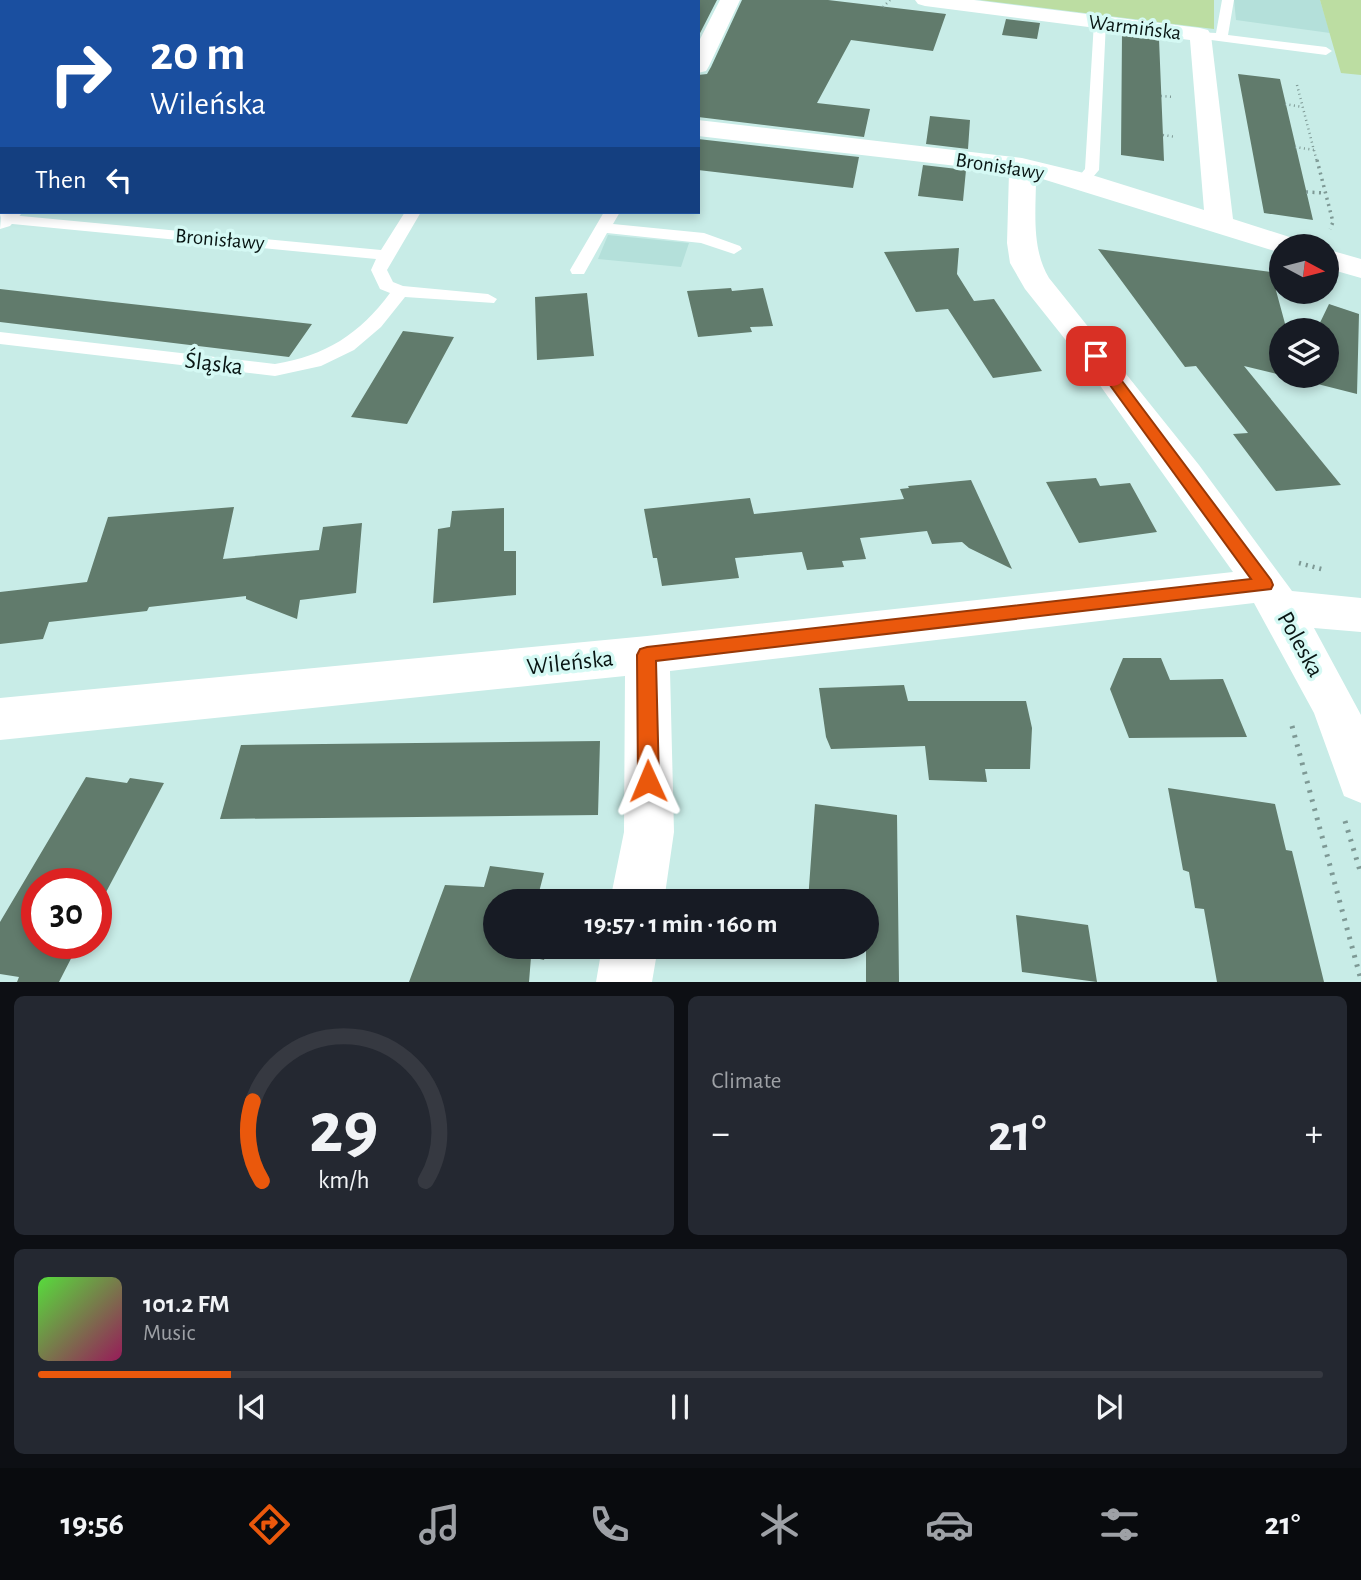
<!DOCTYPE html>
<meta charset="utf-8">
<style>
:root{--surface:#171b24;--page:#242831;--text:#f1f3f6;--muted:#9ea1a6;--line:#363941;--accent:#ea580c}
body{margin:0;font-family:"Alegreya Sans",sans-serif;background:var(--page);color:var(--text);height:100vh;display:flex;flex-direction:column;font-size:26px;white-space:nowrap}
*{box-sizing:border-box;margin:0}
p{font-size:23px;color:var(--muted)}
.icon{flex:none;width:38px;height:38px;fill:none;stroke:currentColor;stroke-width:2;stroke-linecap:round;stroke-linejoin:round}
.map{position:relative;height:982px;overflow:hidden}
.details{display:flex;flex-direction:column;gap:14px;padding:14px;background:#0d0f14;flex:1}
.details>*{flex:none}
.top-card{position:absolute;left:0px;top:0px;width:700px;height:214px;box-shadow:0 4px 10px #0003;background:#1a4fa0;color:#fff;overflow:hidden}
.needle{width:46px;rotate:97deg}
.buttons{position:absolute;left:1269px;top:234px;display:grid;gap:14px}
.buttons a{display:grid;place-items:center;width:70px;height:70px;border-radius:50%;background:var(--surface);box-shadow:0 4px 10px #0003;font-size:35px}
.speed{position:absolute;left:21px;top:868px;display:flex;gap:14px;font-size:35px;font-weight:700;text-align:center}
.speed>*{display:grid;place-content:center;width:91px;height:91px;border-radius:50%;background:var(--surface);box-shadow:0 4px 10px #0003;line-height:1}
.speed .limit{border:10px solid #d22;background:#fff;color:#111}
.pin{position:absolute;display:grid;place-items:center;width:60px;height:60px;color:#fff;margin:-30px;border-radius:14px;box-shadow:0 4px 10px #0006}
.me{position:absolute;width:77px;margin:-38px;rotate:359deg;stroke-linejoin:round;filter:drop-shadow(0 0 5px #0008)}
.turn{display:flex;align-items:center;gap:24px;height:147px;padding:0 35px;font-size:32px}
.turn .icon{width:91px;height:91px;stroke-width:2.5}
.turn b{display:block;font-size:49px;line-height:60px}
.then{display:flex;align-items:center;height:66px;padding:0 35px;background:#0003;gap:14px;font-size:26px}
.big{font-size:52px;font-weight:600;line-height:1.1}
.details .card{flex:1;display:flex;flex-direction:column;justify-content:center;gap:10px;min-width:0;padding:0 24px;border-radius:10px;background:var(--page)}
.details .dial{align-items:center;gap:0}
.dial svg{height:182px;overflow:visible;fill:none;stroke:var(--line);stroke-width:7;stroke-linecap:round;text-anchor:middle}
.dial text{fill:var(--text);stroke:none}
.song{display:flex;align-items:center;gap:21px}
.cover{width:84px;height:84px;border-radius:10px;background:linear-gradient(135deg,hsl(110 70% 55%),hsl(330 70% 35%))}
.played{height:7px;border-radius:4px;background:linear-gradient(90deg,var(--accent) 15%,var(--line) 15%)}
.keys{display:flex;justify-content:space-around;direction:ltr}
.heat{display:flex;justify-content:space-between;align-items:center;font-size:38px;direction:ltr}
.details .tiles{flex:1;display:grid;gap:14px;grid-template-columns:1fr 1fr}
.card:last-child{grid-column:span 2}
.trip{position:absolute;left:483px;top:889px;width:396px;height:70px;border-radius:35px;background:var(--surface);box-shadow:0 4px 10px #0003;font-weight:600;line-height:70px;text-align:center}
.tabs{display:flex;height:112px;justify-content:space-around;align-items:center;background:#090b0e;color:var(--muted)}
.tabs .icon{width:49px;height:49px}
.tabs .selected{color:var(--accent)}
.tabs b{font-size:32px;color:var(--text)}
.map>svg:first-child{display:block}
.built{fill:#b4e0da}
.green{fill:#bcdda2}
.building{fill:#617b6c}
.lines{fill:none;stroke-linecap:round;stroke-linejoin:round}
.path-far3{stroke:#7e9995;stroke-width:2.5;stroke-dasharray:1 3.5;stroke-linecap:butt}
.path-far2{stroke:#7e9995;stroke-width:3.5;stroke-dasharray:2 4.5;stroke-linecap:butt}
.path-far1{stroke:#7e9995;stroke-width:4.5;stroke-dasharray:2 5;stroke-linecap:butt}
.path{stroke:#7e9995;stroke-width:5;stroke-dasharray:2.5 7;stroke-linecap:butt}
.lane{fill:#fff;fill-rule:evenodd}
.street{fill:#fff;fill-rule:evenodd}
.route{fill:#ea580c;stroke:#983908;stroke-width:2}
.labels{text-anchor:middle;stroke-width:7;stroke-linejoin:round;paint-order:stroke}
.far-street-label{font-size:21px;fill:#081513;stroke:#d5f9f4}
.street-label{font-size:24px;fill:#081513;stroke:#d5f9f4}
</style>
<div class="map">
<svg width="1361" height="982" viewBox="0 0 1361 982">
<rect width="100%" height="100%" fill="#c8ece7"/>
<path class="built" d="M1234,0H1320L1330,33L1236,20Z
M608,235L689,243L681,267L598,259Z"/>
<path class="green" d="M980,0H1214V29Z
M1320,0H1361V75L1341,73Z"/>
<path class="building" d="M698,0H717L698,37Z
M742,0H828L946,14L933,51L851,40L817,103L870,109L864,137L698,117V75L707,74L711,67Z
M1006,19L1040,23L1037,39L1002,35Z
M1122,35L1159,39L1164,161L1121,155Z
M1238,74L1280,79L1313,220L1264,213Z
M930,116L970,120L968,149L926,144Z
M698,139L859,157L853,188L698,170Z
M923,165L966,170L963,201L918,196Z
M959,248L957,274L974,301L994,299L1042,371L993,378L948,309L916,312L884,252Z
M1098,249L1271,272L1287,331H1281V375L1244,366L1341,485L1276,491L1233,434L1248,433L1196,366L1185,367Z
M731,288L732,291L763,288L773,326L750,327L752,332L698,337L687,291Z
M0,289L104,301L312,324L289,357L0,322Z
M587,293L594,356L537,360L535,297Z
M1329,304L1359,314L1357,394L1286,376H1326V331H1316Z
M403,331L454,337L407,424L351,417Z
M1096,478L1100,486L1130,483L1157,532L1079,543L1046,482Z
M971,480L1012,569L969,548L962,542L932,544L927,531L860,538L866,559L842,561L844,567L807,570L802,552L735,558L739,578L662,586L657,558H653L644,509L750,498L754,514L904,499L900,489L909,488L908,486Z
M234,507L223,559L319,550L323,527L362,523L356,593L300,600L297,619L246,599V596L149,607L147,611L49,622L43,639L0,644V592L87,582L108,517Z
M504,508V551H516V595L433,603L438,529L450,527L452,511Z
M1123,658H1161L1170,680L1223,679L1247,737L1129,738L1110,689Z
M904,685L908,701H1026L1032,728L1030,769H985L987,782L929,780L925,746L831,749L826,737L819,688Z
M600,741L598,815L220,819L241,745Z
M86,777L127,783L130,778L164,783L96,911V884H37V943H79L59,982H17L19,977L0,974V922Z
M1168,788L1275,804L1286,850L1292,851L1324,982H1217L1204,909L1195,908L1189,872L1183,870Z
M815,804L897,815L899,982H866V901H808Z
M490,866L544,873L539,892L561,895L559,901H495V947H548L544,960L531,957L529,982H409L445,885L484,887Z
M1016,915L1088,925L1097,982L1022,972Z"/>
<g class="lines">
<path class="path-far3" d="M462,0L470,2
M94,1L100,0
M242,2L244,0
M883,7L890,0
M1297,85L1317,162
M1161,96L1174,97
M1285,104L1302,107
M1163,135L1176,137
M1295,147L1314,150"/>
<path class="path-far2" d="M1317,160L1333,222L1330,229
M0,177L2,175
M1306,192L1325,193"/>
<path class="path-far1" d="M1299,563L1325,570"/>
<path class="path" d="M1292,726L1361,980
M1345,821L1361,874"/>
<path class="lane" d="M130,0H142V2H130Z
M1222,0H1234L1228,35L1326,47L1332,51L1326,55L1196,38V32L1216,33Z
M1100,19L1106,22L1099,170L1087,184L1082,185L1075,181L1085,169L1094,22Z
M0,114H2V122H0Z
M405,212H421L387,270L393,282L403,286L488,294L497,299L494,303L405,297L381,327L354,350L321,366L275,376L0,344V332L275,364C325,356 360,334 390,293L380,289L371,270L376,259L2,223L0,214L381,250Z
M604,212H620L613,224L704,233L740,246L742,249L734,254L701,243L607,233L584,274H572L570,270Z"/>
<path class="street" d="M164,0H184L185,2H165Z
M332,0H353L331,2Z
M390,0H410L389,2Z
M720,0H740L709,66L706,71L698,73V43Z
M915,0H974L1200,28L1208,30L1211,35L1233,219L1302,241L1307,247H1281V253L1036,177C1036,211 1031,248 1049,278L1199,465L1292,591L1361,598V632L1314,628L1361,715V803L1344,796L1314,713L1254,603L670,671L674,832L664,901H610L624,832L625,676L0,740V698L647,636L1233,572L1084,363L1025,289L1010,263L1007,243L1009,172L698,136V120L1022,158L1092,175L1204,210L1190,40L925,6L918,4Z
M2,205V212H23L10,226L0,229Z
M1326,249L1361,259V278L1326,268Z
M602,947H658L652,982H596Z"/>
</g>
<path class="route" d="M1096,351L1101,353L1271,580L1273,585L1271,589L656,661L659,781L656,788L648,790L641,788L638,781L637,655L640,649L647,647L1251,579L1091,359V353Z"/>
<g class="labels">
<g class="far-street-label">
<text transform="translate(1135 27) rotate(7)" y="7">Warmińska</text>
<text transform="translate(1000 166) rotate(9)" y="7">Bronisławy</text>
<text transform="translate(220 239) rotate(5)" y="7">Bronisławy</text>
</g>
<g class="street-label">
<text transform="translate(214 363) rotate(7)" y="8">Śląska</text>
<text transform="translate(1301 644) rotate(61)" y="8">Poleska</text>
<text transform="translate(570 662) rotate(-6)" y="8">Wileńska</text>
</g>
</g>
</svg>
<div class="buttons">
<a><svg class="needle" viewBox="-14 -14 28 28"><path d="M0-13l5 13h-10z" fill="#e53935"/><path d="M0 13l5-13h-10z" fill="#9ea1a6"/></svg></a>
<a><svg class="icon" aria-label="layers" viewBox="0 0 24 24"><path d="M12 4l9 5-9 5-9-5zM3 14l9 5 9-5"/></svg></a>
</div>
<div class="speed"><div class="limit">30</div></div>
<div class="pin" style="left:1096px;top:356px;background:#d93025"><svg class="icon" aria-label="arrive" viewBox="0 0 24 24"><path d="M6 21V4h12l-3 4 3 4H6"/></svg></div>
<svg class="me" style="left:648px;top:781px" viewBox="-20 -20 40 40"><path d="M0-17L14 15 0 8-14 15z" fill="#ea580c" stroke="#fff" stroke-width="4"/></svg>
<div class="trip">19:57 · 1 min · 160 m</div>
<div class="top-card">
<div class="turn"><svg class="icon" aria-label="right" viewBox="0 0 24 24"><path d="M7 20v-9h11M14 6l5 5-5 5"/></svg><div><b>20 m</b>Wileńska</div></div>
<div class="then">Then<svg class="icon" aria-label="left" viewBox="0 0 24 24"><path d="M17 20v-9H6M10 6l-5 5 5 5"/></svg></div>
</div>
</div>
<section class="details">
<div class="tiles">
<div class="card dial"><svg viewBox="0 0 100 80">
<path d="M14 69A42 42 0 1 1 86 69"/>
<path d="M14 69A42 42 0 0 1 10 34" stroke="#ea580c"/>
<text x="50" y="56" font-size="32" font-weight="700">29</text>
<text x="50" y="72" font-size="11">km/h</text>
</svg></div>
<div class="card"><p>Climate</p>
<div class="heat"><a>−</a><b class="big">21°</b><a>+</a></div>
</div>
<div class="card">
<div class="song"><i class="cover"></i><div><b>101.2 FM</b><p>Music</p></div></div>
<div class="played"></div>
<div class="keys"><svg class="icon" aria-label="previous" viewBox="0 0 24 24"><path d="M18 5L8 12l10 7zM5 5v14"/></svg><svg class="icon" aria-label="pause" viewBox="0 0 24 24"><path d="M8 5v14M16 5v14"/></svg><svg class="icon" aria-label="next" viewBox="0 0 24 24"><path d="M6 5l10 7-10 7zM19 5v14"/></svg></div>
</div>
</div>
</section>
<nav class="tabs">
<b>19:56</b>
<svg class="icon selected" aria-label="directions" viewBox="0 0 24 24"><path d="M12 3l9 9-9 9-9-9zM9 14v-3h6M13 9l2 2-2 2"/></svg>
<svg class="icon" aria-label="music" viewBox="0 0 24 24"><path d="M9 18V5l10-2v13"/><circle cx="6" cy="18" r="3"/><circle cx="16" cy="16" r="3"/></svg>
<svg class="icon" aria-label="phone" viewBox="0 0 24 24"><path d="M5 4h4l2 5-3 2q2 4 5 5l2-3 5 2v4C11 20 4 13 5 4z"/></svg>
<svg class="icon" aria-label="climate" viewBox="0 0 24 24"><path d="M12 3v18M4 7l16 10M4 17L20 7"/></svg>
<svg class="icon" aria-label="car" viewBox="0 0 24 24"><path d="M5 17H2v-5l4-1 3-4h7l3 4 3 1v5h-3M9 17h6M6 11h13"/><circle cx="7" cy="17" r="2"/><circle cx="17" cy="17" r="2"/></svg>
<svg class="icon" aria-label="filters" viewBox="0 0 24 24"><path d="M4 7h16M4 17h16"/><circle cx="9" cy="7" r="2"/><circle cx="15" cy="17" r="2"/></svg>
<b>21°</b>
</nav>
